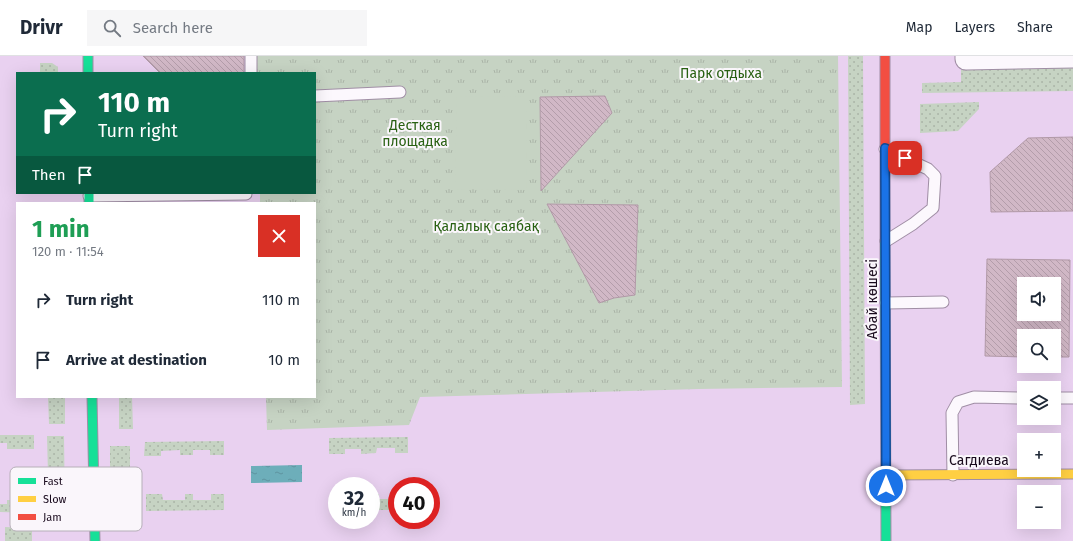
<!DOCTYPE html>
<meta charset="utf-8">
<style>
:root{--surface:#fff;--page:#f6f6f7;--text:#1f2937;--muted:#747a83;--line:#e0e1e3}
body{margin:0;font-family:"Fira Sans",sans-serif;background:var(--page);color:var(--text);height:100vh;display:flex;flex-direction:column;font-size:15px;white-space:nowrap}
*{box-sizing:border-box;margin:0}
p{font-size:13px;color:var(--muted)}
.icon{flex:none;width:22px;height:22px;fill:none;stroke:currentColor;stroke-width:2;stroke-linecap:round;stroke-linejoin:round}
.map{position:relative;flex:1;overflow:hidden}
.sheet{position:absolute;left:16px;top:146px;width:300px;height:196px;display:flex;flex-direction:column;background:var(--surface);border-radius:0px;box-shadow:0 4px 16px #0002}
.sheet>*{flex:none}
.hud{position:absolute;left:16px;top:16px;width:300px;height:122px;border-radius:0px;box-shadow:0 4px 16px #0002;background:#0b6e4f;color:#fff;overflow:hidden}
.fabs{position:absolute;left:1017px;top:221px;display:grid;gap:8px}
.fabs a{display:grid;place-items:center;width:44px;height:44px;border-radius:0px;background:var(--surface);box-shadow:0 4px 16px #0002;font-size:20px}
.speed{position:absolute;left:328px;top:421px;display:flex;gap:8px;font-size:20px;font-weight:700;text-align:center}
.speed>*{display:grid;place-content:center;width:52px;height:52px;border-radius:50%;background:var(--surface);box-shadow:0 4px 16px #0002;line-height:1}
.speed small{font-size:10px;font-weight:400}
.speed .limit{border:6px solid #d22;background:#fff;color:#111}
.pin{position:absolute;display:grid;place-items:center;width:34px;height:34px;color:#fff;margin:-17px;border-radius:8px;box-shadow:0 2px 6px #0006}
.me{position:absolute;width:44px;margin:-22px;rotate:0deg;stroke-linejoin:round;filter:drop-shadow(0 0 3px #0008)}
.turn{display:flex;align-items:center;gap:14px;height:84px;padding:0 16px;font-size:18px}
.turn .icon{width:52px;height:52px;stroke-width:2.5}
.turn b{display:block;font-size:28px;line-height:34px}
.then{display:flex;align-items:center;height:38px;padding:0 16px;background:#0003;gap:8px;font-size:15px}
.round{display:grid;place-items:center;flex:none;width:42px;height:42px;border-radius:0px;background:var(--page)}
.overview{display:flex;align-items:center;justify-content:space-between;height:68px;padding:0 16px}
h1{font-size:24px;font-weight:700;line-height:30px;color:#1e9e55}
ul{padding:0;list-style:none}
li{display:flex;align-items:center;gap:12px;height:60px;padding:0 16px}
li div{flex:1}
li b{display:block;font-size:15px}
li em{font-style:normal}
header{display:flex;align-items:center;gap:24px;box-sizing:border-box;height:56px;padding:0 20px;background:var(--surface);border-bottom:1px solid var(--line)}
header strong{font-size:19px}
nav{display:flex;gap:22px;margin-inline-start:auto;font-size:14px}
.search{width:280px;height:36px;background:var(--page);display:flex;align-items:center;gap:10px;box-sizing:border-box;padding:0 14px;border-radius:0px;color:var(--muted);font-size:15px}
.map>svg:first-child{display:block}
.grass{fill:url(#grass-dots)}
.park{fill:url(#park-tufts)}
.pitch{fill:#c6d3c3}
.water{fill:url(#water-ripples)}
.building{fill:url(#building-back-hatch);stroke:#b199a7;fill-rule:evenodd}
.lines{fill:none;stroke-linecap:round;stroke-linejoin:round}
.lane-casing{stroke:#a08ea5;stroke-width:13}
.street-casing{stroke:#a08ea5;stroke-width:23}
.fast-casing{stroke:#a08ea5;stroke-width:11}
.slow-casing{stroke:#a08ea5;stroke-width:11}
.jam-casing{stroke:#a08ea5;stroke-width:11}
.lane{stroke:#fcf8fd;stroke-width:11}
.street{stroke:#fcf8fd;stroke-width:21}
.fast{stroke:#16e098;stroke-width:9}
.slow{stroke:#ffcf43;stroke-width:9}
.jam{stroke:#f24e42;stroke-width:9}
.route-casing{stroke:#114b97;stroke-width:10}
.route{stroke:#1a73e8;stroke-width:7}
.labels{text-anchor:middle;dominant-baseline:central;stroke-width:4;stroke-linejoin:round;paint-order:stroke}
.park-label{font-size:14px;fill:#296113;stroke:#faf6fb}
.street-label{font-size:14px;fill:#190a1d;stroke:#faf6fb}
.key{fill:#faf6fb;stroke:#b6afb8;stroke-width:1}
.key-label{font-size:11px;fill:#190a1d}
</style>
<header>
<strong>Drivr</strong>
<div class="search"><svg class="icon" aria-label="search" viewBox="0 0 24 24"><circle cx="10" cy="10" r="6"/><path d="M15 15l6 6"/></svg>Search here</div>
<nav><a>Map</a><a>Layers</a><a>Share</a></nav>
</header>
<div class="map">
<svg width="1073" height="485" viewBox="0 0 1073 485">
<defs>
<pattern id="grass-dots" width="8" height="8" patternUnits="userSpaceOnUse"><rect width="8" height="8" fill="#c6d3c3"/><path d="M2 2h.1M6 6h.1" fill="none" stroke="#aab4a7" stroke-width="1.8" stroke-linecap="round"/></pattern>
<pattern id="park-tufts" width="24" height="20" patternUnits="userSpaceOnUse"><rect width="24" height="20" fill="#c6d3c3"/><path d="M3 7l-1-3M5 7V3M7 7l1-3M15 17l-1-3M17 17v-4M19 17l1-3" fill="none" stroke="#aab4a7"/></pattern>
<pattern id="water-ripples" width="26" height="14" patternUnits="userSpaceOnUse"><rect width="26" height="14" fill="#6daeba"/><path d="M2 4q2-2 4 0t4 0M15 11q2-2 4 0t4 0" fill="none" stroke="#5e949f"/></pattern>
<pattern id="building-back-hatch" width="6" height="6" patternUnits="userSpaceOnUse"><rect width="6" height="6" fill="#d1b8c6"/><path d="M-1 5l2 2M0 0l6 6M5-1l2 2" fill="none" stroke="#b39daa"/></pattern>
</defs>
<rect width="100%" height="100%" fill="#e9d1f0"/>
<g class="grass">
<polygon points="848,0 863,0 865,348 850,349"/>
<polygon points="40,7 52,7 58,11 58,17 40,17"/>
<polygon points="1073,8 1073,35 922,37 922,27 961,26 961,10"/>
<polygon points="979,46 979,53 958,75 920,77 920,48"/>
<polygon points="48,341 65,341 65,368 49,368"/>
<polygon points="119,341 132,341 133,373 119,373"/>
<polygon points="0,379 34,379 34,393 7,393 7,387 0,387"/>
<polygon points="47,380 64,380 65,457 49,457"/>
<polygon points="408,381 408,397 395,397 395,392 377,392 376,397 361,398 361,393 345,393 345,398 329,398 329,382"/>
<polygon points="224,385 224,399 210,399 210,394 193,394 193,399 180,399 180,394 161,395 161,400 144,400 145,386"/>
<rect x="110" y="390" width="20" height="69"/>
<polygon points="146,438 162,438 163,444 185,444 185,438 193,438 193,444 211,444 211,438 224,438 224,454 146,455"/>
<polygon points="371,438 379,438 379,443 394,443 395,438 397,438 397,454 371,454"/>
<polygon points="7,444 34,444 33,457 0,456 0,448 7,448"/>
<polygon points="5,471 32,472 32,485 5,485"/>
</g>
<polygon class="park" points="256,0 838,0 842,331 699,333 420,341 409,369 267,374 266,341 315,341 315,147 260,147 260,137 315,137 315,17 256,17"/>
<polygon class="pitch" points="457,40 527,41 526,134 455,133"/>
<polygon class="water" points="302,409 302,426 251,427 251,410"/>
<g class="building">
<polygon points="143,0 244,0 244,17 160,17"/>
<polygon points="605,40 612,57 541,135 540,41"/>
<polygon points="1073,81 1073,155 991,156 990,116 1028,82"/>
<polygon points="547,148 638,149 635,239 614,242 599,247"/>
<path d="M987,203L1070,204L1069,301H1054V280H1024V301L985,300ZM1024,228H1054V258H1024Z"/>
</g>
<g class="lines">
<defs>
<g id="lane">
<polyline points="251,0 251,17"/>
<polyline points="315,40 400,36"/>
<polyline points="885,93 928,113 935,120 933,152 913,168 886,185"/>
<polyline points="89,140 246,138"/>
<polyline points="886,247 943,246"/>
<polyline points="1054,342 1073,342"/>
<polyline points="953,419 952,357 958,346 974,341 1024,342"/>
</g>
<polyline id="street" points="966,0 966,3 1073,1"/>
<g id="fast">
<polyline points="88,0 88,17"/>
<polyline points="89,137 89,147"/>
<polyline points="885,185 886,485"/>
<polyline points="92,341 95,485"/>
</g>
<polyline id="slow" points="886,419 1073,418"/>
<polyline id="jam" points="885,0 885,185"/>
</defs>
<use href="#lane" class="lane-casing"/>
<use href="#street" class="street-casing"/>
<use href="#fast" class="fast-casing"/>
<use href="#slow" class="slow-casing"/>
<use href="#jam" class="jam-casing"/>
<use href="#lane" class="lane"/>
<use href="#street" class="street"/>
<use href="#fast" class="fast"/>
<use href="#slow" class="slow"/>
<use href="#jam" class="jam"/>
</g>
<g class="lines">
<defs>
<polyline id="route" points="886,430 885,92 905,102"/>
</defs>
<use href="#route" class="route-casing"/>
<use href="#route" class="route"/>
</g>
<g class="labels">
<g class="park-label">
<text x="721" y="17">Парк отдыха</text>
<text x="415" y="69">Десткая<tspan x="415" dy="16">площадка</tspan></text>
<text x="486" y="170">Қалалық саябақ</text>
</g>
<g class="street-label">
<text transform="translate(872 243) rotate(-90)">Абай көшесі</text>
<text x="979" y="404">Сагдиева</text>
</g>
</g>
<rect x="10" y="411" width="132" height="64" rx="6" class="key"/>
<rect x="18" y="422" width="18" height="6" fill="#16e098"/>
<rect x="18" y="440" width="18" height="6" fill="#ffcf43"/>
<rect x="18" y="458" width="18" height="6" fill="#f24e42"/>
<g class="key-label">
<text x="43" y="429">Fast</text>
<text x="43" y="447">Slow</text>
<text x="43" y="465">Jam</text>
</g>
</svg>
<div class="fabs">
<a><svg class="icon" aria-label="sound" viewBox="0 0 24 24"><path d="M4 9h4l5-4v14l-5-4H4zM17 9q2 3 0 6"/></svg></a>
<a><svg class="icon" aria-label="search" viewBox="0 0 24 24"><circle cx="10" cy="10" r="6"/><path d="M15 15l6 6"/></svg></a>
<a><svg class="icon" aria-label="layers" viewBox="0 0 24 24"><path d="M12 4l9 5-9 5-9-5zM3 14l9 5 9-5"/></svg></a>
<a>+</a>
<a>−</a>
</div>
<div class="speed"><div>32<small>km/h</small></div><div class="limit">40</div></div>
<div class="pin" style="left:905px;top:102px;background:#d93025"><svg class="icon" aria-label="arrive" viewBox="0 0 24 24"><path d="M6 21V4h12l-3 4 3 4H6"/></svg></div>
<svg class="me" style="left:886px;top:430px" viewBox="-20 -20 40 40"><circle r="17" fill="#1a73e8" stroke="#fff" stroke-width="3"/><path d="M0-11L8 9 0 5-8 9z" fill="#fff"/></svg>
<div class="hud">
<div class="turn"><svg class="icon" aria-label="right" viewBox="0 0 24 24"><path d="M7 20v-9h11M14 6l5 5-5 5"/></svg><div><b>110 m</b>Turn right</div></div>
<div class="then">Then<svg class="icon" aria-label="arrive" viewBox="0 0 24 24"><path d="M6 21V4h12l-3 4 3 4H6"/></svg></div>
</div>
<section class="sheet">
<div class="overview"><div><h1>1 min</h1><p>120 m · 11:54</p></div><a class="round" style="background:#d93025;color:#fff"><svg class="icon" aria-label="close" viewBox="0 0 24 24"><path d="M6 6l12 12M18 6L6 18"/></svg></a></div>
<ul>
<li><svg class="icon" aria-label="right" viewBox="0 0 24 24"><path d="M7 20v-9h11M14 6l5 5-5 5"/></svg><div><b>Turn right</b></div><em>110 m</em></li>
<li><svg class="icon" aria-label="arrive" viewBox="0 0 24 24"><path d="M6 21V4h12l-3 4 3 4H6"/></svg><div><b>Arrive at destination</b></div><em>10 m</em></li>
</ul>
</section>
</div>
